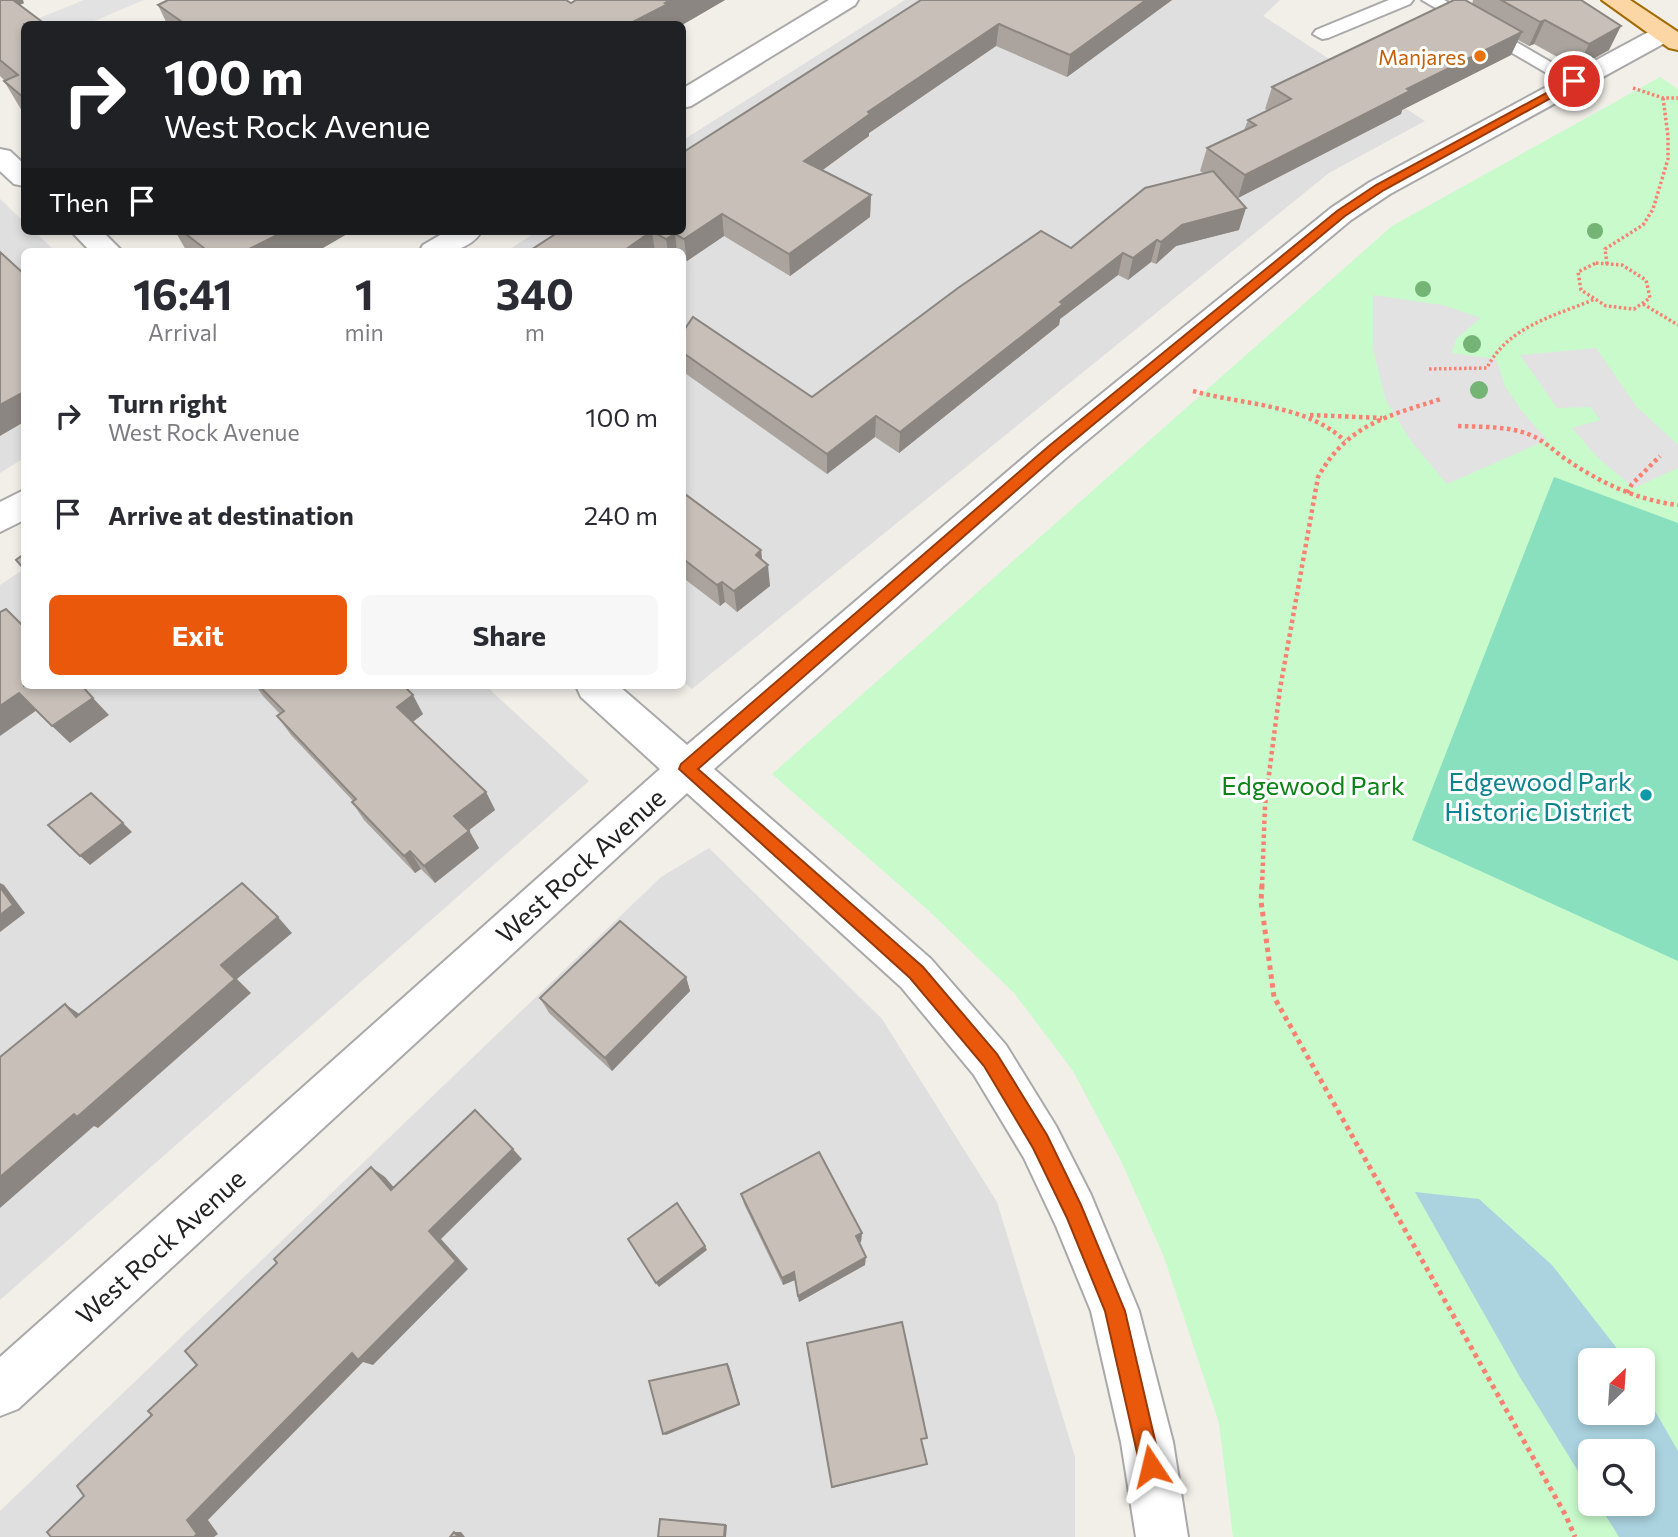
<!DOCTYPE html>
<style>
:root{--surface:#fff;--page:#f7f7f7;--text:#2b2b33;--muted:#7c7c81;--accent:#ea580c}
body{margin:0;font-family:Commissioner,sans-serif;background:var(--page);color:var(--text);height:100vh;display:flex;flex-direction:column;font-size:26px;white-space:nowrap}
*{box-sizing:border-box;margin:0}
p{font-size:23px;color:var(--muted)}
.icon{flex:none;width:38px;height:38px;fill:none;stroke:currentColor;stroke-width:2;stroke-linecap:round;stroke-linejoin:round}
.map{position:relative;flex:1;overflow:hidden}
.sheet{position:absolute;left:21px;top:248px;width:665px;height:441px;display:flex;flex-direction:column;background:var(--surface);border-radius:10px;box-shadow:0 4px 10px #0003}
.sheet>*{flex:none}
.hud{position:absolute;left:21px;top:21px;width:665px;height:214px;border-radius:10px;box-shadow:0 4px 10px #0003;background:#202124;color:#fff;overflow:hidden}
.needle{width:46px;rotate:25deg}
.fabs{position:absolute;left:1578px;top:1348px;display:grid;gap:14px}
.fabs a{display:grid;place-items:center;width:77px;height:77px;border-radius:10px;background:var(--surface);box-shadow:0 4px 10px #0003;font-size:35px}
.pin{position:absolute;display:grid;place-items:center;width:60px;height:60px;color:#fff;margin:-30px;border:4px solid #fff;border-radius:50%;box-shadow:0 2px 7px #0007}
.me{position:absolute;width:77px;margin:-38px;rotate:350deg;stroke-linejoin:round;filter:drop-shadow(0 0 5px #0008)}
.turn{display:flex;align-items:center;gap:24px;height:147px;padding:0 28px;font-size:32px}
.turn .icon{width:91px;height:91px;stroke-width:2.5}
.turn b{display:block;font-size:49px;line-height:60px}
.then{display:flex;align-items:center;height:66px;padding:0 28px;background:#0003;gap:14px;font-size:26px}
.eta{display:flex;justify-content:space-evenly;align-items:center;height:119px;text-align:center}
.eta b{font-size:42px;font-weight:700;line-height:49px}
.primary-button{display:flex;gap:14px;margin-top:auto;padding:14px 28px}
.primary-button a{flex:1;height:80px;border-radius:10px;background:var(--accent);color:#fff;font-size:28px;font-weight:700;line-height:80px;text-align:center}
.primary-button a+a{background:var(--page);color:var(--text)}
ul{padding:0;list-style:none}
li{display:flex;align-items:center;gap:21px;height:98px;padding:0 28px}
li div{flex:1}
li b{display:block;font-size:26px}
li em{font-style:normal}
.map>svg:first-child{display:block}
.residential{fill:#e0dfdf}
.park{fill:#c8facc;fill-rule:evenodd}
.pitch{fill:#88e0be}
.parking{fill:#e2e2e2}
.water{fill:#aad3df}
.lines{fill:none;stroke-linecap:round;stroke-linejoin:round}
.service-casing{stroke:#a9a9a9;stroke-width:4}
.minor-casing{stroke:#a9a9a9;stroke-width:4}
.tertiary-casing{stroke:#a9a9a9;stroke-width:4}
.primary-casing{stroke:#a06b00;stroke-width:4}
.path-far2{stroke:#fa8072;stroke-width:3.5;stroke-dasharray:2.5 2.5;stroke-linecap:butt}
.path-far1{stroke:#fa8072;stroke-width:4.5;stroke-dasharray:3.5 3.5;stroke-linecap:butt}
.path{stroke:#fa8072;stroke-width:5;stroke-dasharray:4.5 4.5;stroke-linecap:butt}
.service{fill:#fff;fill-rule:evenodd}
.minor{fill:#fff;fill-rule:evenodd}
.tertiary{fill:#fff;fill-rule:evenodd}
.primary{fill:#fcd6a4;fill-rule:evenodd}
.tree{fill:#74b475}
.wall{fill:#aba49e}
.shaded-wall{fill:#8b8681}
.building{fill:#c7bfb8;stroke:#8b8681;stroke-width:2}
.route{fill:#ea580c;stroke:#983908;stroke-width:2}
.food-dot{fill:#e8710a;stroke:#fff;stroke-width:2.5}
.culture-dot{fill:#0f9aa8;stroke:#fff;stroke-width:2.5}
.labels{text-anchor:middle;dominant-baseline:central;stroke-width:6;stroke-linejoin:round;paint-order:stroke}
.far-food-label{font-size:21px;fill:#c56008;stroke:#fff;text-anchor:end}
.culture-label{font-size:26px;fill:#0d838f;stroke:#fff;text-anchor:end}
.park-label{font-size:26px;fill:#0c8416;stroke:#fff}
.street-label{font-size:26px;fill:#222;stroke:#fff}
</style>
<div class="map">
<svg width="1678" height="1537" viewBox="0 0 1678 1537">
<rect width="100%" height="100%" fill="#f2efe9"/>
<g class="residential">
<polygon points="905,0 1280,0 1263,16 1425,121 1329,173 692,689 682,681 682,252 505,252 538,231 682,231 683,140"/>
<polygon points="0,199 24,222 24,231 34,231 56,252 24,252 24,458 0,473"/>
<polygon points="24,569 24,686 486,686 589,781 0,1300 0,585"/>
<polygon points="709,848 882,1019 997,1202 1075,1457 1075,1537 0,1537 0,1511 661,877"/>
</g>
<path class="park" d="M1660,77L1678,89V1537H1233L1219,1423L1164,1257L1121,1161L1073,1071L1014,993L928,910L772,774L1392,226ZM1591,1360H1643V1412H1591ZM1591,1451H1643V1503H1591Z"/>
<polygon class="pitch" points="1554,477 1678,523 1678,961 1412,840"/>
<g class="parking">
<polygon points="84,0 144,0 87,24 24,24 0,34"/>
<polygon points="1373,295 1442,305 1481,318 1456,339 1452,353 1496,359 1505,386 1521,410 1547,440 1447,484 1411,441 1386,401 1373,349"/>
<polygon points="1596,348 1637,407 1678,445 1678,468 1634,488 1598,458 1572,428 1600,420 1591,407 1557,408 1520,355"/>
</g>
<polygon class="water" points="1415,1192 1479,1199 1552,1265 1626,1360 1591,1360 1591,1412 1643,1412 1643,1390 1678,1451 1678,1537 1619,1537 1598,1503 1643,1503 1643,1451 1591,1451 1591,1492 1521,1379"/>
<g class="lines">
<defs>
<g id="service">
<polygon points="1389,0 1413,0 1410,4 1328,38 1322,39 1313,34 1316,30"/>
<polygon points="1422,0 1444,0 1583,81 1574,87 1567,85"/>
</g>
<g id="minor">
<polygon points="1663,27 1672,29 1675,34 1672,39 1390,194 1351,220 1066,458 714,769 931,959 1006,1045 1056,1126 1091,1195 1139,1311 1173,1442 1188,1537 1136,1537 1121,1442 1091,1311 1056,1226 1024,1158 974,1075 901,987 687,793 18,1409 0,1416 0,1357 660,769 581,697 576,686 619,686 687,745 1042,442 1331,208 1370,182 1654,29"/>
<polygon points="0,149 10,151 24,164 24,186 14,184 0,171"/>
<polygon points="71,231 102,231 123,252 91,252"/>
</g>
<g id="tertiary">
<polygon points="829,0 858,0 855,5 691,106 682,108 682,89"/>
<path d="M447,231H482C467,254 442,252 419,252L423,245Z"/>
<polygon points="24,490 24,520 0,532 0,502"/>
</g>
<polygon id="primary" points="1602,0 1630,0 1678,32 1678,50 1669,48"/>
</defs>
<use href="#service" class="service-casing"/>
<use href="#minor" class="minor-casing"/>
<use href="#tertiary" class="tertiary-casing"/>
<use href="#primary" class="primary-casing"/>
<g class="path-far2">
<polyline points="1633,88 1663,98 1678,98"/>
<polygon points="1596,263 1622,265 1646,280 1650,298 1634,309 1606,306 1581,290 1578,272"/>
<polyline points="1607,264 1605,249 1643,225 1653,209 1668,159 1668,136 1663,98"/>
<polyline points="1643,304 1678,325"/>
<path d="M1429,369L1487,368C1508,326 1555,316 1595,299"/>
</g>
<g class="path-far1">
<path d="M1193,391C1243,405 1306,404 1345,441"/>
<polyline points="1310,415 1382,418"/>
<path d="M1458,426C1481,427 1506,426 1528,434C1542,439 1552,449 1564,458C1599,482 1636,500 1678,505"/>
<polyline points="1627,493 1632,484 1660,456"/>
<path d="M1262,887L1265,805L1280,689L1318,477C1347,425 1387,416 1441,399"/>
</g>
<polyline class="path" points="1262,885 1261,901 1274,997 1566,1516 1575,1537"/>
<use href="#service" class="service"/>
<use href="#minor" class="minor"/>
<use href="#tertiary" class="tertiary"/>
<use href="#primary" class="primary"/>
</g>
<g class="tree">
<circle cx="1595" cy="231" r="8"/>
<circle cx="1423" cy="289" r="8"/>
<circle cx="1472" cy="344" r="9"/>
<circle cx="1479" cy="390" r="9"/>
</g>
<g class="wall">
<polygon points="0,0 24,3 20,5 24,24 24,113 22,111 4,81 5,81 0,76"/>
<polygon points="725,0 682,25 167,24 158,5 571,3"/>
<polygon points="921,0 1172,0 1067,77 996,46 869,133 869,136 822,170 871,195 870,217 790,276 724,236 687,261 682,258 682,252 532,252 531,250"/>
<polygon points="1473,0 1581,0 1609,50 1577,68 1534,44 1529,46 1518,40 1511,55 1402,110 1401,114 1238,198 1235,195 1239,230 1176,246 1156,264 1151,262 1128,280 1118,275 1060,319 1059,325 899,453 875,437 827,474 682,371 682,333 812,397 1203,173 1200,171 1207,148 1244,130 1248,120 1267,110 1265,109 1272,87 1472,4"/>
<polygon points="175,231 352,231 316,252 187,252"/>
<polygon points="682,486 684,492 761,550 762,560 770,586 737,612 725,602 720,606 682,577"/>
<polygon points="256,686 404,686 423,714 413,722 486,792 495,810 469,830 479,848 435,883 421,869 415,873 364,820 352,802 353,801 291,735 277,716 280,714 263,696"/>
<polygon points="686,977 690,991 612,1071 549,1013 540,998"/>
<polygon points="741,1194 862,1233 861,1242 859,1243 865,1265 799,1302 795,1280 783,1285 744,1204"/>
</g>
<g class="shaded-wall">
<polygon points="0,0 23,0 24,3 4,11"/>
<polygon points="670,0 725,0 682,25 629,24"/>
<polygon points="1146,0 1172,0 1067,77 1070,55"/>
<polygon points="1545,20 1534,44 1529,46 1540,22"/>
<polygon points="999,24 996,46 869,133 869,136 805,183 804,161 868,112"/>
<polygon points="1621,26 1609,50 1577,68 1589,44"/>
<polygon points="1522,32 1511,55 1402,110 1401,114 1238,198 1245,175 1407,89"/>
<polygon points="871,195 870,217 790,276 789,254"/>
<polygon points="1246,208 1239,230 1176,246 1156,264 1161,242 1182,225"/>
<polygon points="722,214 724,236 687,261 684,239"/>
<polygon points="285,231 352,231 316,252 243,252"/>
<polygon points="652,231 655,252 622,252"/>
<polygon points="675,234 677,252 668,252 666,239"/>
<polygon points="1157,240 1151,262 1128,280 1133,258"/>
<polygon points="1123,253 1118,275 1060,319 1059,325 899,453 900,432 1060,302"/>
<polygon points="24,392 24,422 0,436 0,405"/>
<polygon points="876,416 875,437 827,474 827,454"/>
<polygon points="761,550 763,569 768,565 770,586 737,612 734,591 756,555"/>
<polygon points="722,582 725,602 720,606 717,585"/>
<polygon points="19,693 37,710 0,736 0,706"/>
<polygon points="413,695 423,714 407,726 397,707"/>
<polygon points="93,698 109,715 70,743 52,726"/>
<polygon points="486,792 495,810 464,834 454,816"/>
<polygon points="123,823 132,832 90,865 80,856"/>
<polygon points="469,831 479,848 435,883 424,866"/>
<polygon points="410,851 421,869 415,873 404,856"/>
<polygon points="0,883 4,885 25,913 0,932"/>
<polygon points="278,917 292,933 237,979 251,993 98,1128 94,1126 0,1208 0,1177 221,965"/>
<polygon points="686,977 690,991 612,1071 605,1058"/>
<polygon points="65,1004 85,1018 76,1017"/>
<polygon points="513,1149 522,1159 441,1239 468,1269 373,1365 363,1362 208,1520 218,1534 214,1537 194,1537 187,1520 429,1231"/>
<polygon points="371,1167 385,1177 404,1199 391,1190"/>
<polygon points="862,1233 861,1242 855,1245 856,1236"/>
<polygon points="705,1246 707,1250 659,1287 656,1283"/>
<polygon points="866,1257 865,1265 799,1302 798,1296"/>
<polygon points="794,1272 795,1280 783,1285 782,1278"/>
<polygon points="727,1364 729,1366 740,1405 666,1435 663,1434"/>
<polygon points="927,1464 832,1488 832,1487"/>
<polygon points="725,1525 727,1525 726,1537 724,1537"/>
<polygon points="454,1532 461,1532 465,1537 458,1537"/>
</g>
<g class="building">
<polygon points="0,0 13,0 45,24 24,24 24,98 4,81 18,75 0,60"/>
<polygon points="168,0 566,0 571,3 576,0 670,0 665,3 668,4 629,24 185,24 158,5"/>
<polygon points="921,0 1146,0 1070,55 999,24 868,112 870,114 804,161 871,195 789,254 722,214 684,239 675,234 666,239 652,231 622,252 535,252 531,250 560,231 682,231 682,153"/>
<polygon points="1454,0 1465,0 1522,32 1407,89 1410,91 1245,175 1207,148 1256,125 1248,120 1291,99 1272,87"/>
<polygon points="1501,0 1581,0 1621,26 1589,44 1545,20 1540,22"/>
<polygon points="1213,171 1246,208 1182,225 1161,242 1157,240 1133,258 1123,253 1060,302 1063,304 900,432 876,416 827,454 682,352 682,333 693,317 812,397 958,288 1041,231 1071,248 1145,188"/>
<polygon points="182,231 285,231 243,252 209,252"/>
<polygon points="0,252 24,274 24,392 0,405"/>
<polygon points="682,492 761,550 756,555 768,565 734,591 722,582 717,585 682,558"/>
<polygon points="24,554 24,569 16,560"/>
<polygon points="6,609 24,627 24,686 82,686 93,698 52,726 19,693 0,706 0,612"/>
<polygon points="259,686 404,686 413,695 397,707 486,792 454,816 469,831 424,866 410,851 404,856 352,802 356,799 277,716 284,711"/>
<polygon points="91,793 123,823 80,856 48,825"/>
<polygon points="242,883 278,917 221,965 235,979 77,1117 74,1114 0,1177 0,1057 65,1004 76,1017"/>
<polygon points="0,887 13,905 0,915"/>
<polygon points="620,921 686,977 605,1058 540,998"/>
<polygon points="475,1110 513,1149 429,1231 456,1261 358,1360 352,1353 187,1520 197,1534 194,1537 51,1537 47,1532 84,1496 77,1486 152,1415 148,1411 197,1365 185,1351 277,1263 274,1259 371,1167 391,1190"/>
<polygon points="819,1152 862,1233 856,1236 866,1257 798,1296 794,1272 782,1278 741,1194"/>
<polygon points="677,1203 705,1246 656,1283 628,1239"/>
<polygon points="902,1322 927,1438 921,1439 927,1464 832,1487 807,1343"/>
<polygon points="727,1364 739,1404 663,1434 649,1381"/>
<polygon points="660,1519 725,1525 724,1537 658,1537"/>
<polygon points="454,1532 458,1537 450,1537"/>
</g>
<polygon class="route" points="1574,78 1579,81 1578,83 1384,190 1345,216 1059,453 698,769 923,967 997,1054 1047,1135 1081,1205 1125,1311 1161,1466 1158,1473 1151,1476 1143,1473 1140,1466 1105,1311 1067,1218 1033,1148 984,1066 910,978 679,769 681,764 1049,446 1337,211 1376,185"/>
<circle class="food-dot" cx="1480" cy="56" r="7"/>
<circle class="culture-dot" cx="1646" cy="795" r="7"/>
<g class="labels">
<g class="far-food-label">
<text x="1466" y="56">Manjares</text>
</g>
<g class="culture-label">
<text x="1632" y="780">Edgewood Park<tspan x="1632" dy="30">Historic District</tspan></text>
</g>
<g class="park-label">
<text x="1313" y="784">Edgewood Park</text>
</g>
<g class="street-label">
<text transform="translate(580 865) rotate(-42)">West Rock Avenue</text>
<text transform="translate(160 1246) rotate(-42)">West Rock Avenue</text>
</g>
</g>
</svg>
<div class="fabs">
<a><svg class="needle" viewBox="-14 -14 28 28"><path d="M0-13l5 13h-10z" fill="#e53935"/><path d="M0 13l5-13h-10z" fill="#7c7c81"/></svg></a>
<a><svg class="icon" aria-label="search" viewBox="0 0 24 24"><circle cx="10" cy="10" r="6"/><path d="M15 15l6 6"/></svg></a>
</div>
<div class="pin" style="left:1574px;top:81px;background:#d93025"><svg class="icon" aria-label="arrive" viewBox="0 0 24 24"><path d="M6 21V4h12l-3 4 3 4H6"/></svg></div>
<svg class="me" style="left:1151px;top:1466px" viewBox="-20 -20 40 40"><path d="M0-17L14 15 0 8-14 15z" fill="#ea580c" stroke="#fff" stroke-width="4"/></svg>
<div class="hud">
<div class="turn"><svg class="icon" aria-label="right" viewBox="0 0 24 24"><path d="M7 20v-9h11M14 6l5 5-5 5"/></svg><div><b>100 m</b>West Rock Avenue</div></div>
<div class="then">Then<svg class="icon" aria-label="arrive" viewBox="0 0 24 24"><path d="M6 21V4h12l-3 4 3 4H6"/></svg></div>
</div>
<section class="sheet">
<div class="eta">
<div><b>16:41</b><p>Arrival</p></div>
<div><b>1</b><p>min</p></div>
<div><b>340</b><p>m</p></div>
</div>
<ul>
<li><svg class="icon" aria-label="right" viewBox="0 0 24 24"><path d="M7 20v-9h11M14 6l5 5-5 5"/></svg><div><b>Turn right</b><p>West Rock Avenue</p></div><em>100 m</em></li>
<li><svg class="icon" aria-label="arrive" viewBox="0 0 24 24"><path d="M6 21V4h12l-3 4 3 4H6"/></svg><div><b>Arrive at destination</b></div><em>240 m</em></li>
</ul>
<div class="primary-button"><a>Exit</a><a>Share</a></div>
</section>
</div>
